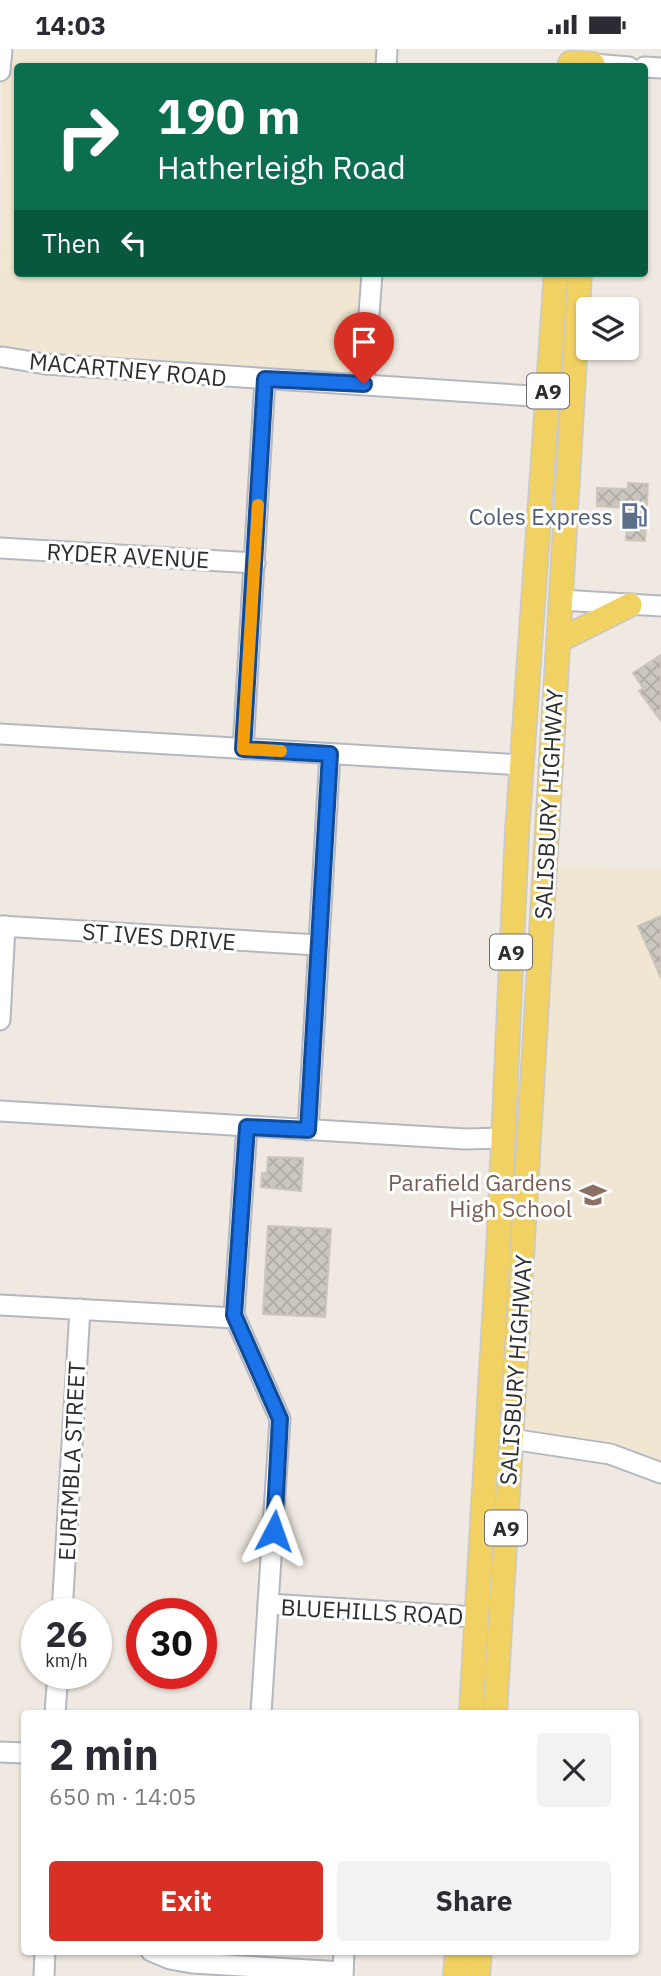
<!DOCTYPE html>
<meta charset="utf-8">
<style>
:root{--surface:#fff;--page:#f2f2f3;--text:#2b2b33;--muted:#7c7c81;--accent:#d93025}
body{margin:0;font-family:"IBM Plex Sans",sans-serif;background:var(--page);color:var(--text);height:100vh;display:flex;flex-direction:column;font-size:26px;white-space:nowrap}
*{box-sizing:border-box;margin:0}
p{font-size:23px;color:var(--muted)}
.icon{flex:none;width:38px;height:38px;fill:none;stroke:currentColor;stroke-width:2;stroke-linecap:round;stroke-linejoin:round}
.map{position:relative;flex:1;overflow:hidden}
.details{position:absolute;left:21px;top:1661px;width:618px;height:245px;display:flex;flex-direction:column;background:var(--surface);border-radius:7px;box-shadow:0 2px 5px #0004}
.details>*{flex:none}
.hud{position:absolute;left:14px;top:14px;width:634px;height:214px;border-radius:7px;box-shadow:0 2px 5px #0004;background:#0b6e4f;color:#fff;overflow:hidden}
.tools{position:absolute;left:576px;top:248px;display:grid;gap:14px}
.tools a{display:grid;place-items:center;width:63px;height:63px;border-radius:7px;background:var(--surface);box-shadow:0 2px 5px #0004;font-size:35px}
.speed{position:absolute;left:21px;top:1549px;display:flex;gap:14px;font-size:35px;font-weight:700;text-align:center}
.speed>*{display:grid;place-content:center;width:91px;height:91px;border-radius:50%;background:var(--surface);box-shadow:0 2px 5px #0004;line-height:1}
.speed small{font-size:18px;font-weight:400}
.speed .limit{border:10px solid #d22;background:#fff;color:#111}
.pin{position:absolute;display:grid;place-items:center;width:60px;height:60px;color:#fff;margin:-72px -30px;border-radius:50% 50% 50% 0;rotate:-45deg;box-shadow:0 0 7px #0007}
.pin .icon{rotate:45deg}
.me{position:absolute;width:77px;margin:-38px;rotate:4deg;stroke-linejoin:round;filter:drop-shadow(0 0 5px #0008)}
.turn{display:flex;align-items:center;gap:24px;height:147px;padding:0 28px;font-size:32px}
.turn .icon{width:91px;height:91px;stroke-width:2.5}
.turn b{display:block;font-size:49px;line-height:60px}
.then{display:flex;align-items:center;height:66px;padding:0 28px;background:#0003;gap:14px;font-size:26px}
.round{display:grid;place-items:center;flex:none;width:74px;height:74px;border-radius:7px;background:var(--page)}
.headline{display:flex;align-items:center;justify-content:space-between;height:119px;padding:0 28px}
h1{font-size:42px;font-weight:700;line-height:52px}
.primary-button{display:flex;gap:14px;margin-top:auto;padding:14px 28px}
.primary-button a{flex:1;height:80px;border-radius:7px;background:var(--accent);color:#fff;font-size:28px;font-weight:700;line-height:80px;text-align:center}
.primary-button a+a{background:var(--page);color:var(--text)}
.status{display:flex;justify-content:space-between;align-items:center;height:49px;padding:0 35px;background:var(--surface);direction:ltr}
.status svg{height:19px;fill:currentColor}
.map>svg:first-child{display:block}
.education{fill:#f0e6d1}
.building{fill:url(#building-cross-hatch);stroke:#cbc5ba;stroke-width:2}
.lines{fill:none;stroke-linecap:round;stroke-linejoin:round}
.minor-casing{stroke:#b4b7c1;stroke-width:23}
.major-casing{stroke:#c9c9c9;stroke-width:26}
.minor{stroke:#fff;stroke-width:19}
.major{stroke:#f2d163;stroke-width:23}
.route-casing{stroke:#114b97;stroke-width:18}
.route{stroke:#1a73e8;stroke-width:12}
.slow{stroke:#f59e0b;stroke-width:12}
.labels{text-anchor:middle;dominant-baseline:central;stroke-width:6;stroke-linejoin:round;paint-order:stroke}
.shield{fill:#fff;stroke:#6d6d6d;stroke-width:2}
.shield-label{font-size:21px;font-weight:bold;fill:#2e2e2e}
.street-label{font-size:23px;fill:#2e2e2e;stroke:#fff}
.service-label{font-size:23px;fill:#4e5e75;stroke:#fff;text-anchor:end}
.education-label{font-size:23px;fill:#785e54;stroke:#fff;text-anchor:end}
</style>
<div class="status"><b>14:03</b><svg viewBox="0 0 49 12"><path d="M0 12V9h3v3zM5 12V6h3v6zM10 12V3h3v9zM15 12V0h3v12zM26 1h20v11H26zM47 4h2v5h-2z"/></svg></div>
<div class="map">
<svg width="661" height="1927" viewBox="0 0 661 1927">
<defs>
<pattern id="building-cross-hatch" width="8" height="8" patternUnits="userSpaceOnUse" patternTransform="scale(1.75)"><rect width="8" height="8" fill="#cbc7bf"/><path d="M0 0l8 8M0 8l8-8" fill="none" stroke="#afaba4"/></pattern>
</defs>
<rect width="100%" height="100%" fill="#efe9e1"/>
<g class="education">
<polygon points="2,0 387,0 386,18 18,18 18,224 372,224 364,335 2,302 0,298"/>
<polygon points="545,818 661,820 661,1424 511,1390"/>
</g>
<g class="building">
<polygon points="628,434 648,435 645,492 626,491 627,459 597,457 597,439 628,440"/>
<polygon points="661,606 661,672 639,642 643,639 633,624"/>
<polygon points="661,867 661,929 638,877"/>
<polygon points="268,1108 303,1109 301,1142 261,1138 262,1124 267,1124"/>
<polygon points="268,1177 331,1180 325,1268 263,1265"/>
</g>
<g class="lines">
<defs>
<g id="minor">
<polyline points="593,15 629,18"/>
<polyline points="386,18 387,0"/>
<polyline points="644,18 661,19"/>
<polyline points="0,22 2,0"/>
<polyline points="3,308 45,315 547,348"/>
<polyline points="364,335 372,224"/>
<polyline points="0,499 255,514"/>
<polyline points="561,551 661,557"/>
<polyline points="0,685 522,716"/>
<polyline points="243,700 265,330"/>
<polyline points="0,877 318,896"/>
<polyline points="0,971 5,877"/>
<polyline points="0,1062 465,1090 502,1089"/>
<polyline points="247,1078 234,1266 280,1370 261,1664"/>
<polyline points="308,1081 330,705"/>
<polyline points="0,1256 235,1269"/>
<polyline points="511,1390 610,1405 661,1424"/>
<polyline points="268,1555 476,1568"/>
<polyline points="62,1564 80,1260"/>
<polyline points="55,1664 58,1624"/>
<polyline points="0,1703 24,1704"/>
<polyline points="151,1902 170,1910 192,1914 343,1923"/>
<polyline points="44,1927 45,1902"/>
<polyline points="343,1927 344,1902"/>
</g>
<g id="major">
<polyline points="570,14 593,15"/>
<polyline points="558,592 630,556"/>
<polyline points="471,1664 498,1204 517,784 556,224"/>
<polyline points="495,1664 580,224"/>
<polyline points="455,1927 457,1902"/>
<polyline points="478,1927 480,1902"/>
</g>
</defs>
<use href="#minor" class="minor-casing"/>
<use href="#major" class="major-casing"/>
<use href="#minor" class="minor"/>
<use href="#major" class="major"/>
</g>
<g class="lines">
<defs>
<polyline id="route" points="274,1482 280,1370 234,1266 247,1078 308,1081 330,705 243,700 265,330 364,335"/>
</defs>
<use href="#route" class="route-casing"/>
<use href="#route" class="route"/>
<polyline class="slow" points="258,456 243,700 281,702"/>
</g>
<defs>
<symbol id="fuel-bare" viewBox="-9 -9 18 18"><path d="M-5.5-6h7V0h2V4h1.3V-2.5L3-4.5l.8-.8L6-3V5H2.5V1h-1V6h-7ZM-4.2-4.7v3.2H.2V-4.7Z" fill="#5c6f8a" stroke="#fff" stroke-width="2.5" paint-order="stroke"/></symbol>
<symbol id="school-bare" viewBox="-9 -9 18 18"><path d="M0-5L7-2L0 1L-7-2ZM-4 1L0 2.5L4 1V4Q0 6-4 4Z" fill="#8d6e63" stroke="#fff" stroke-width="2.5" paint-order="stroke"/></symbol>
</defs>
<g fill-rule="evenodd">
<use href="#fuel-bare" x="615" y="448" width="38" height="38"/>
<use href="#school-bare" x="574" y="1127" width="38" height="38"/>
</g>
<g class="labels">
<g class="shield">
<rect x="527" y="324.5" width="42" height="35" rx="5"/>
<rect x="490" y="885.5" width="42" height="35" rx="5"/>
<rect x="485" y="1461.5" width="42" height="35" rx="5"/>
</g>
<g class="shield-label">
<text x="548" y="342">A9</text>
<text x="511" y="903">A9</text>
<text x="506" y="1479">A9</text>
</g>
<g class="street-label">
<text transform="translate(128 320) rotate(5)">MACARTNEY ROAD</text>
<text transform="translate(128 506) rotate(3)">RYDER AVENUE</text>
<text transform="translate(548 755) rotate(-87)">SALISBURY HIGHWAY</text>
<text transform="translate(159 887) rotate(4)">ST IVES DRIVE</text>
<text transform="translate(515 1321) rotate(-86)">SALISBURY HIGHWAY</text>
<text transform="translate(71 1412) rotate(-87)">EURIMBLA STREET</text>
<text transform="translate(372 1562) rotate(3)">BLUEHILLS ROAD</text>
</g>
<g class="service-label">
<text x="613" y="467">Coles Express</text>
</g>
<g class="education-label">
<text x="572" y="1133">Parafield Gardens<tspan x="572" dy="26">High School</tspan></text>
</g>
</g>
</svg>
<div class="tools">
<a><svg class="icon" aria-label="layers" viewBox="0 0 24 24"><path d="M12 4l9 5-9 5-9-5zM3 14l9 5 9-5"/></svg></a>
</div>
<div class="speed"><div>26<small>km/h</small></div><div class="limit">30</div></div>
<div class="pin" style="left:364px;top:335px;background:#d93025"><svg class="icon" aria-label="arrive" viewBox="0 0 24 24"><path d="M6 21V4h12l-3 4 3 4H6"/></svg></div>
<svg class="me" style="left:274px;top:1482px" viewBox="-20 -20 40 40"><path d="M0-17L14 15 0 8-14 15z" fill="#1a73e8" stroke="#fff" stroke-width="4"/></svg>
<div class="hud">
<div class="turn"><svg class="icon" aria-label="right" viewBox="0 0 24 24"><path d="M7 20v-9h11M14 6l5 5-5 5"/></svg><div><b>190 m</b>Hatherleigh Road</div></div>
<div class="then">Then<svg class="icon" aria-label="left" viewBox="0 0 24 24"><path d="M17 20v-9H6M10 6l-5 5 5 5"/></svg></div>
</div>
<section class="details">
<div class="headline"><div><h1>2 min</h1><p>650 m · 14:05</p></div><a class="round"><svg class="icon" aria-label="close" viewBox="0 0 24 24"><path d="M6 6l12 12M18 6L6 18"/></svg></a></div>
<div class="primary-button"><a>Exit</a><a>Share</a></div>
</section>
</div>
